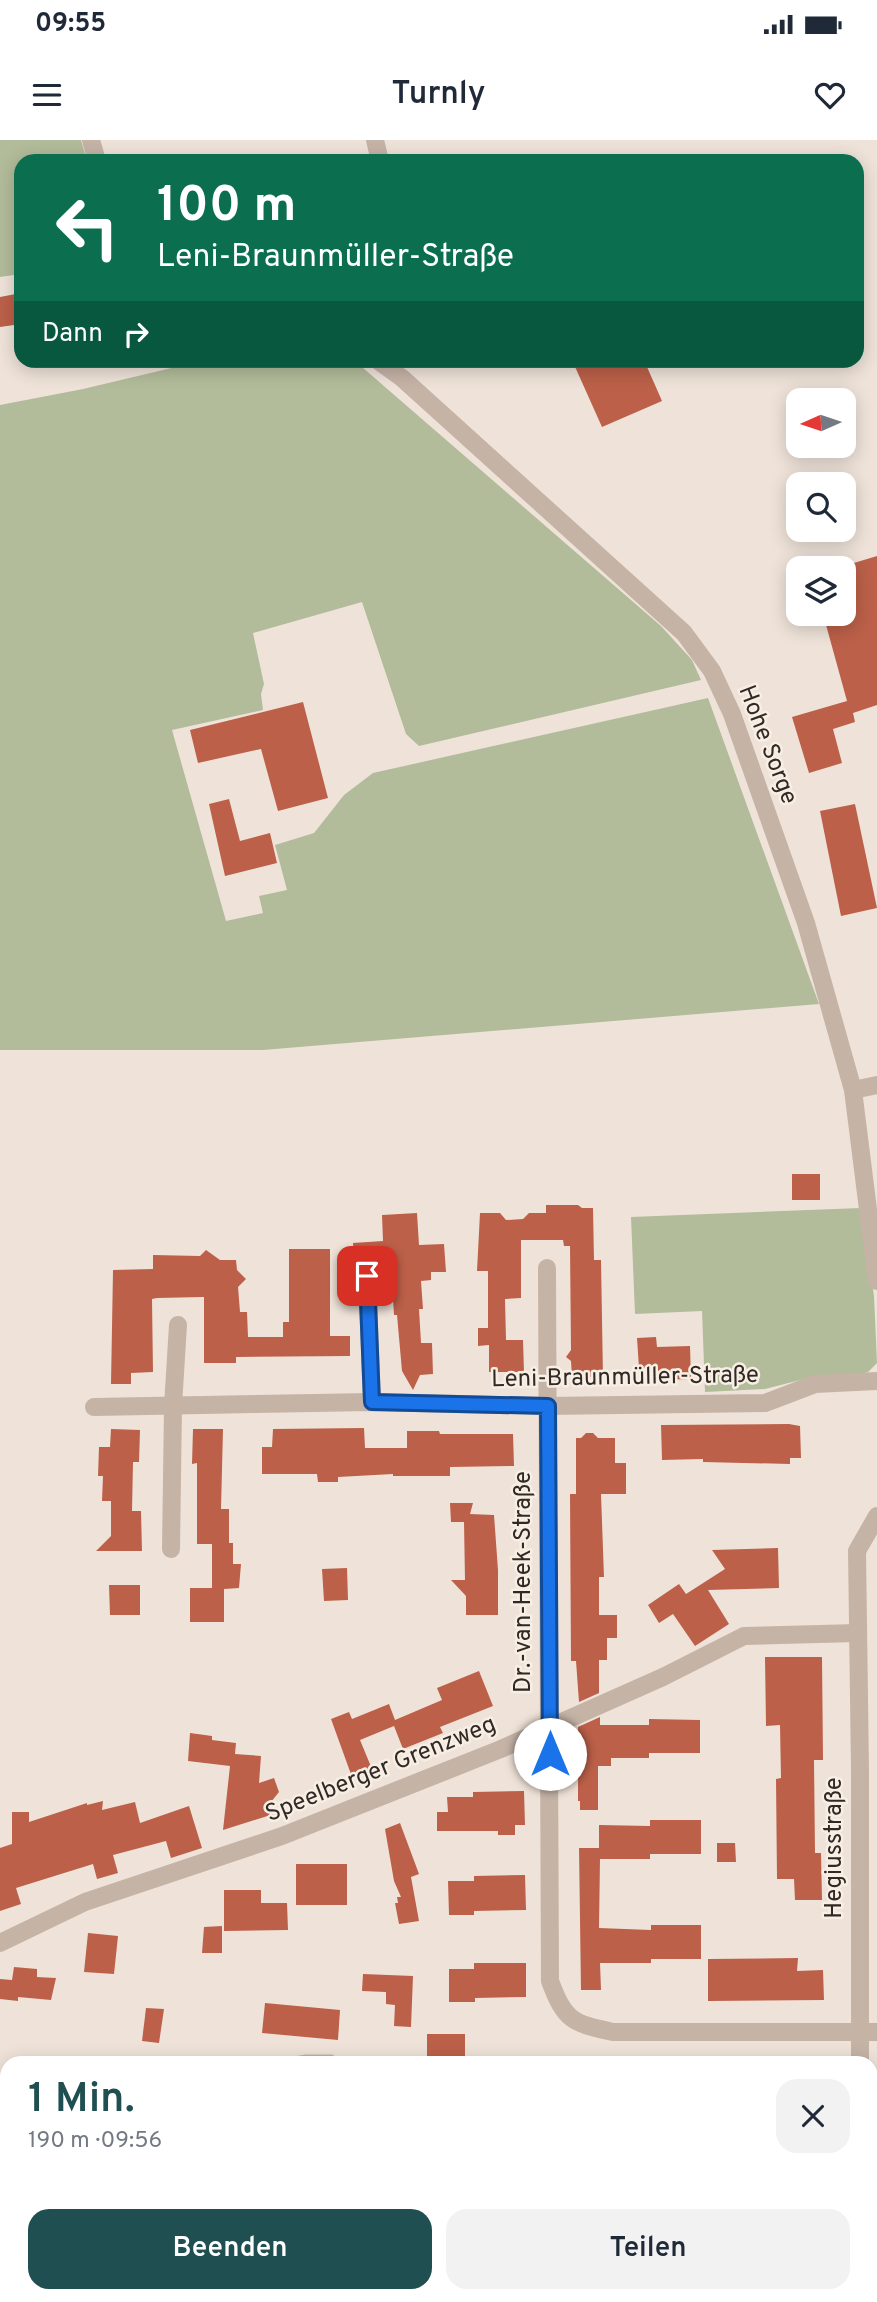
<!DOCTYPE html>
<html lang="de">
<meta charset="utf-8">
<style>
:root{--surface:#fff;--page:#f2f2f3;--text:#1f2937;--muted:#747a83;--accent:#1f4f50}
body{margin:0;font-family:Overpass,sans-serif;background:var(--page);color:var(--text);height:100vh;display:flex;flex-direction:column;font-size:26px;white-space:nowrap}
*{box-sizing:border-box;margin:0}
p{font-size:23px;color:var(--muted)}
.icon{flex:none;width:38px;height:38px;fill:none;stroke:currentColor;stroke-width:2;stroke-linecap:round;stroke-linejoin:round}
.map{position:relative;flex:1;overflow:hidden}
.side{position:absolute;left:0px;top:1916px;width:878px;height:247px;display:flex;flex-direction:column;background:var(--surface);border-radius:21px 21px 0 0;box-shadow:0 4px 18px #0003}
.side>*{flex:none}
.top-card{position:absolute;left:14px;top:14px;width:850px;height:214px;border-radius:21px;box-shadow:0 4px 18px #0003;background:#0b6e4f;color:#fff;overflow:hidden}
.needle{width:46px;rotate:267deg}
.fabs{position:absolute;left:786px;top:248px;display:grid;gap:14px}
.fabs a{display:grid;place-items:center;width:70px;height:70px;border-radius:14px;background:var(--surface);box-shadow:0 4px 18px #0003;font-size:35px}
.pin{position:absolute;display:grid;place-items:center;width:60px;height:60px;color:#fff;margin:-30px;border-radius:14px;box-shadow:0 4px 10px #0006}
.me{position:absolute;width:77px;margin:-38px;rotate:0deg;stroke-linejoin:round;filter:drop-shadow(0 0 5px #0008)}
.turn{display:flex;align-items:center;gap:24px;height:147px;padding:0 28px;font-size:32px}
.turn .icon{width:91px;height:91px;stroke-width:2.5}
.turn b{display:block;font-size:49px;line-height:60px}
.then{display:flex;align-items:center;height:66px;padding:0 28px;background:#0003;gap:14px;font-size:26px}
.round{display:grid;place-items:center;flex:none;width:74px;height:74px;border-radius:21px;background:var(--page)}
.summary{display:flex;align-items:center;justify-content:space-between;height:119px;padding:0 28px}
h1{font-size:42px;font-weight:600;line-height:52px;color:var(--accent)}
.action{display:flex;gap:14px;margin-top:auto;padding:14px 28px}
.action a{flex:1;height:80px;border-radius:21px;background:var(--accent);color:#fff;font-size:28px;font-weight:600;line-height:80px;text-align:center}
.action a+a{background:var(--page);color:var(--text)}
.status{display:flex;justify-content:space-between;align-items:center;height:49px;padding:0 35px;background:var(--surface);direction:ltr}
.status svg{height:19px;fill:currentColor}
header{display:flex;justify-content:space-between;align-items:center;height:91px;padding:0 28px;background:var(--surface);font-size:32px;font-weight:600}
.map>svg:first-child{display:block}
.green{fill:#b2bc9a}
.building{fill:#bc6049}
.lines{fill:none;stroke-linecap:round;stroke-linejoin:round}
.service{stroke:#c5b3a6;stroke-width:9}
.minor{stroke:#c5b3a6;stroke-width:18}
.route-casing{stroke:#114b97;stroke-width:18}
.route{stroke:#1a73e8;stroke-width:12}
.labels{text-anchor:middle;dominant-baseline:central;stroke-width:5;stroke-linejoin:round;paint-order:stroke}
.street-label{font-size:24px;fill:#322926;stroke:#f7eee4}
</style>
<div class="status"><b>09:55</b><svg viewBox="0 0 49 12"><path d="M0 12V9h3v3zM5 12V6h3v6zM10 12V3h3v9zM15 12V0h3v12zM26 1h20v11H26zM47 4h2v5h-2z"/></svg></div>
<header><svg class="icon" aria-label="menu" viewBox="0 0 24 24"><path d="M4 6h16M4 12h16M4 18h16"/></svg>Turnly<svg class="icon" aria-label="heart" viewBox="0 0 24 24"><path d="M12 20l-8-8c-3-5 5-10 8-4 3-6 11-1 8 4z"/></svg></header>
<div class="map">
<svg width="877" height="2162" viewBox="0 0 877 2162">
<rect width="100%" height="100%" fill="#efe3d9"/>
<g class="green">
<polygon points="0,0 81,0 87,21 21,21 21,134 0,137"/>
<polygon points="201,221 355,221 661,486 692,520 701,540 419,606 406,594 362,462 253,493 264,544 261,554 263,570 172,590 226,781 263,773 259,756 287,750 275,705 314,693 344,655 373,633 708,558 819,864 263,910 0,910 0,265 83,249"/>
<polygon points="861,1068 874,1156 877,1223 868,1232 861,1234 816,1236 765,1249 705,1252 702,1171 635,1174 631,1077"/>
</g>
<g class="building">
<polygon points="21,153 21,184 0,187 0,157"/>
<polygon points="572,220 644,220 662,261 602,287"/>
<polygon points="877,416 877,565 853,573 855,582 833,589 842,623 809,633 792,577 847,561 823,474 844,474 844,426"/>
<polygon points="303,562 328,658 278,671 261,609 198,623 190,590"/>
<polygon points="229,659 240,701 270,693 277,723 225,736 209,664"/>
<polygon points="855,664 877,768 841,776 820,671"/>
<polygon points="820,1034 820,1060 792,1060 792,1034"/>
<polygon points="546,1065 578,1065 582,1068 593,1068 594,1120 601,1120 603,1237 572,1237 571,1221 566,1217 571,1210 570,1106 564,1106 563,1100 521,1100 521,1158 505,1159 506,1200 523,1200 524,1232 489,1232 489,1205 478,1206 478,1188 488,1188 488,1131 477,1131 480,1073 500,1073 506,1080 523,1079 529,1073 546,1073"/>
<polygon points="417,1073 419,1105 444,1104 446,1132 431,1132 431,1140 421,1141 423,1169 419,1169 421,1203 432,1203 433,1234 420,1235 413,1250 402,1231 397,1175 394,1175 393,1159 389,1160 387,1121 354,1122 353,1103 383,1101 382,1075"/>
<polygon points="289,1109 330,1109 330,1196 350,1196 350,1216 236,1217 236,1223 204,1223 204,1157 157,1158 152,1159 153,1232 131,1233 131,1244 111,1244 113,1130 153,1129 153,1115 200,1116 206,1110 220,1120 236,1120 237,1130 246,1139 238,1147 240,1172 247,1172 248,1197 283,1197 283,1182 289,1182"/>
<polygon points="656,1197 657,1207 690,1206 691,1239 658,1240 658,1227 639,1228 637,1198"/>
<polygon points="789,1284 800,1286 801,1318 790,1318 790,1324 703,1322 703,1319 662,1320 661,1285"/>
<polygon points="364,1288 365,1308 407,1308 407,1291 439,1291 440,1294 513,1294 514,1326 450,1327 450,1336 393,1336 393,1334 338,1337 338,1342 318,1342 317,1334 262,1334 262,1307 272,1307 273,1289"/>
<polygon points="111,1289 140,1290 139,1322 133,1322 132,1371 141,1371 142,1411 96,1411 111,1396 111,1361 102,1361 103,1336 98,1336 99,1307 110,1307"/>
<polygon points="193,1289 223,1289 221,1369 229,1369 229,1403 233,1403 233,1424 241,1424 239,1448 224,1449 224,1482 190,1482 190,1448 212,1448 212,1404 197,1404 197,1323 192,1324"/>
<polygon points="586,1293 593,1293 598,1298 615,1298 615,1323 626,1323 626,1354 601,1354 604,1437 599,1437 599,1475 617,1475 617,1498 607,1498 607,1520 599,1520 599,1553 579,1562 576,1521 571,1521 570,1354 576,1354 576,1298 581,1298"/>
<polygon points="450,1363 473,1363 470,1374 494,1375 498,1430 498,1475 466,1475 466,1456 451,1440 465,1440 464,1382 451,1382"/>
<polygon points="778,1408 779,1448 708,1450 729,1484 695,1506 673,1474 659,1483 648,1465 679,1444 686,1454 725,1429 712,1410"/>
<polygon points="347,1428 348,1460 324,1461 322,1429"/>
<polygon points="109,1445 140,1445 140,1475 110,1475"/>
<polygon points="765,1517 822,1517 823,1620 814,1620 815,1713 821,1713 822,1760 795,1760 794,1739 777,1739 776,1639 781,1638 780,1585 766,1586"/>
<polygon points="479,1531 493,1566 440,1587 443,1593 403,1609 394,1586 360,1600 372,1629 352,1637 331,1579 349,1572 352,1579 389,1564 395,1580 442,1560 437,1548"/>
<polygon points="600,1577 600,1585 649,1585 649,1579 700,1580 700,1613 649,1613 649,1618 611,1618 611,1626 598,1626 598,1670 580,1670 580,1661 578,1661 578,1587"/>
<polygon points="190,1593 212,1596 212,1600 236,1603 235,1614 261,1616 259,1643 274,1638 279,1652 271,1662 277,1673 223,1690 230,1626 188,1621"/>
<polygon points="524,1651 525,1685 515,1685 515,1695 498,1695 498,1691 437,1691 437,1672 448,1672 447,1657 473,1657 473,1652"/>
<polygon points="103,1661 102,1670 135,1662 140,1683 189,1666 202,1708 171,1718 166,1701 113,1715 118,1733 97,1739 93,1724 16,1748 21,1764 0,1771 0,1708 12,1704 12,1672 29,1672 29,1682 87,1663 87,1665"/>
<polygon points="650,1680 701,1680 701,1714 650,1714 650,1719 600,1719 599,1788 651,1790 651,1785 701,1785 701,1819 651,1819 651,1823 600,1823 601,1850 581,1850 579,1708 599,1708 599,1685 650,1686"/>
<polygon points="400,1683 419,1734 411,1737 419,1781 399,1784 395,1763 398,1763 397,1757 401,1757 394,1741 385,1689"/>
<polygon points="717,1703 735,1703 736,1722 717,1722"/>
<rect x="296" y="1724" width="51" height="41"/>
<polygon points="525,1735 526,1770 474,1771 474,1775 449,1775 448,1741 474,1741 474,1736"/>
<polygon points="224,1750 261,1750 261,1763 287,1763 288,1790 224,1791"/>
<polygon points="222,1786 222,1813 202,1813 204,1787"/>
<polygon points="88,1793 118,1796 114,1834 84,1832"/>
<polygon points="798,1818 797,1831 823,1830 824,1860 708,1861 708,1819"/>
<polygon points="474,1823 526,1823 526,1857 475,1858 475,1862 449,1862 449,1829 474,1829"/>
<polygon points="14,1827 37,1829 37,1837 56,1838 51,1860 18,1857 18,1861 0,1859 0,1839 12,1840"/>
<polygon points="363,1834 413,1836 411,1887 394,1886 395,1865 386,1864 386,1852 362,1851"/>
<polygon points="265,1863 340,1870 338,1900 262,1893"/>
<polygon points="146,1868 164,1869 159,1903 142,1901"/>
<polygon points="427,1894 465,1894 465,1918 427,1920"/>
</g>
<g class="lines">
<polyline class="service" points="283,1923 306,1919 331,1919"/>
<g class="minor">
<polyline points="91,0 97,21"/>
<polyline points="375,0 380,21"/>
<polyline points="377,220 402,238 684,493 712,531 732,574 806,783 853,950 877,1141"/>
<polyline points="853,950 877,945"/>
<path d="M547,1128L550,1841C565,1881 572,1883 613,1892H877"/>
<polyline points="367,1136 372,1262"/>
<polyline points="94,1267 372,1262 548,1266 765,1263 815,1244 877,1241"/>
<polyline points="171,1409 173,1266 178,1185"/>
<polyline points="0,1803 85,1762 282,1696 501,1609 663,1537 744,1496 858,1493"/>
<polyline points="860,1923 860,1631 857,1411 877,1376"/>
<polyline points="0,2019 7,2021"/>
<polyline points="425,2156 437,2162"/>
<polyline points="866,2156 867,2162"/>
<polyline points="136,2162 136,2156"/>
</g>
</g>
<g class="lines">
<defs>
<polyline id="route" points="367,1136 372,1262 548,1266 550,1614"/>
</defs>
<use href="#route" class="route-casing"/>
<use href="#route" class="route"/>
</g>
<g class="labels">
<g class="street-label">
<text transform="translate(767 605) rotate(69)">Hohe Sorge</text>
<text transform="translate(625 1238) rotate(-1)">Leni-Braunmüller-Straße</text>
<text transform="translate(524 1442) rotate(-90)">Dr.-van-Heek-Straße</text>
<text transform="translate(381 1630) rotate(-22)">Speelberger Grenzweg</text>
<text transform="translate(835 1708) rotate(-90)">Hegiusstraße</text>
</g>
</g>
</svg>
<div class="fabs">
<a><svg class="needle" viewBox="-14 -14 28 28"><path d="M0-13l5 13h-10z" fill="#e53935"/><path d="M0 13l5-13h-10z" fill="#747a83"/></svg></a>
<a><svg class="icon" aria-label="search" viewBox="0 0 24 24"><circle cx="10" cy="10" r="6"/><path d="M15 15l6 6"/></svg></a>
<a><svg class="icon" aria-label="layers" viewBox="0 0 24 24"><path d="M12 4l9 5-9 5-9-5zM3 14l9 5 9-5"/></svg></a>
</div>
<div class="pin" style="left:367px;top:1136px;background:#d93025"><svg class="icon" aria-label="arrive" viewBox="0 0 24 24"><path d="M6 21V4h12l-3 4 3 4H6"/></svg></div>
<svg class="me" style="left:550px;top:1614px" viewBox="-20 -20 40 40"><circle r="19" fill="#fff"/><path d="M0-13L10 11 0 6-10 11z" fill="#1a73e8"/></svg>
<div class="top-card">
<div class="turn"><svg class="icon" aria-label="left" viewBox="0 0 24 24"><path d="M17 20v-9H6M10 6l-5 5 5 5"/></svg><div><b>100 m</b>Leni-Braunmüller-Straße</div></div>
<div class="then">Dann<svg class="icon" aria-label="right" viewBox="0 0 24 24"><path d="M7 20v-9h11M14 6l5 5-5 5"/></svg></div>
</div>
<section class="side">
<div class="summary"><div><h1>1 Min.</h1><p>190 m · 09:56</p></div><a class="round"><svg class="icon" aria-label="close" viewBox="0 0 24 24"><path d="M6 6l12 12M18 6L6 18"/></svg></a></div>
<div class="action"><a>Beenden</a><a>Teilen</a></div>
</section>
</div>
